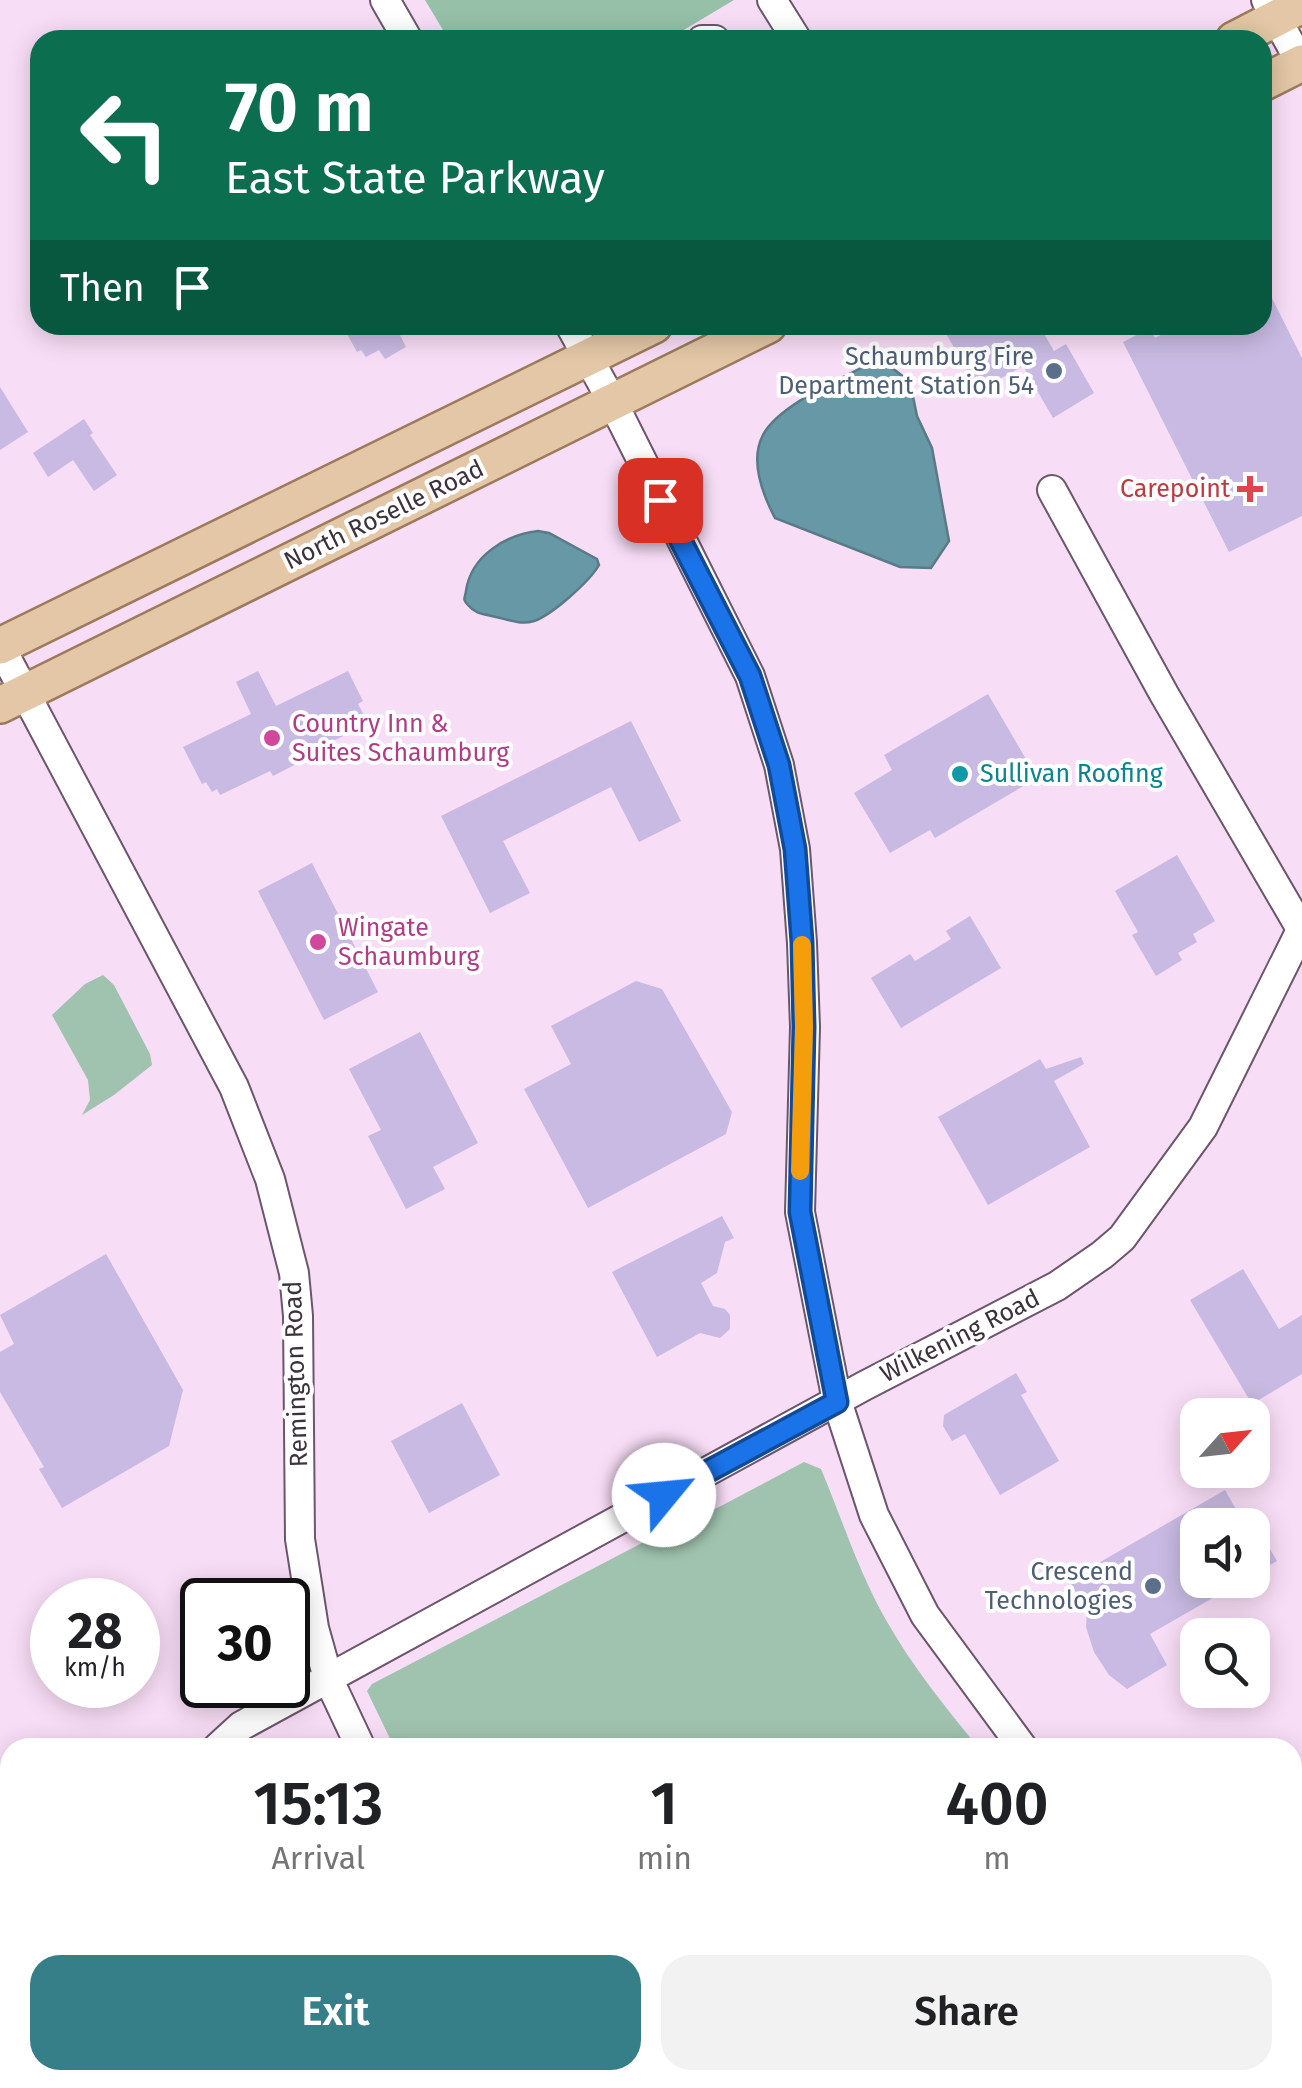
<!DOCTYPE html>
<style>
:root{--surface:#fff;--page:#f2f2f2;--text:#202124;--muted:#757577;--accent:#377f88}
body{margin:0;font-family:"Fira Sans",sans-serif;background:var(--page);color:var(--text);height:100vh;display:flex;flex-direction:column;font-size:38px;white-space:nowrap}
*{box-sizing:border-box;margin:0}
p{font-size:32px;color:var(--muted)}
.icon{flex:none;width:55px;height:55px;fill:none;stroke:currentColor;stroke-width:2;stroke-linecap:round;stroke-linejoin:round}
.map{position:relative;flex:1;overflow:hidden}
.details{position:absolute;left:0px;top:1738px;width:1302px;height:352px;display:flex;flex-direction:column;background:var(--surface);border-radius:30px 30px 0 0;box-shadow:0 5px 25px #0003}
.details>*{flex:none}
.top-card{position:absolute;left:30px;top:30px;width:1242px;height:305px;border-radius:30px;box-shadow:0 5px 25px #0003;background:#0b6e4f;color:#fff;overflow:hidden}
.needle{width:65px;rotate:63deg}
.buttons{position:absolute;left:1180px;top:1398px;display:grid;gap:20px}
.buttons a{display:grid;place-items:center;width:90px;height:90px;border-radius:20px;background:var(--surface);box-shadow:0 5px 25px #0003;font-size:50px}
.speed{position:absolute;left:30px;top:1578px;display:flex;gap:20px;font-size:50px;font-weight:700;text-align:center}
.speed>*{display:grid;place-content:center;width:130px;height:130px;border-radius:50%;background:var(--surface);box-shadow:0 5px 25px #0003;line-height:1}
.speed small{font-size:25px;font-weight:400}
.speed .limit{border:5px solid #111;border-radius:15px;background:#fff;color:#111}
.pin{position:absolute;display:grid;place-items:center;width:85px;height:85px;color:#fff;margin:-42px;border-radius:20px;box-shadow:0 5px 15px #0006}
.me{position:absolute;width:110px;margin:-55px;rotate:62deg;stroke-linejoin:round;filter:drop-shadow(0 0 8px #0008)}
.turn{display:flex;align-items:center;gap:35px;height:210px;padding:0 30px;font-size:45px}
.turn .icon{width:130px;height:130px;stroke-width:2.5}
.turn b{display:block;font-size:70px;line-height:85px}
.then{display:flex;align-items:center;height:95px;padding:0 30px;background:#0003;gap:20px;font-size:38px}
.eta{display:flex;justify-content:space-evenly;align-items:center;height:170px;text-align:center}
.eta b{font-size:60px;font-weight:600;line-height:70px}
.button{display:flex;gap:20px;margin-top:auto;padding:20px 30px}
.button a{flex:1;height:115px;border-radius:30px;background:var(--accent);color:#fff;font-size:40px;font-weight:600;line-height:115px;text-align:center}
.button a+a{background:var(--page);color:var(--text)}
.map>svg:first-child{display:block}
.green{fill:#a0c3af}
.forest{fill:#96c0a8}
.water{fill:#6699a5;stroke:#597a86;stroke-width:2.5}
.building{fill:#c8bae2}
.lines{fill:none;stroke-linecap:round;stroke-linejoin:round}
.minor-casing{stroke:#6c566b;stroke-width:32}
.major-casing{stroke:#9c7a5b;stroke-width:40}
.minor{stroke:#fff;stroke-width:28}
.major{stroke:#e3c7a6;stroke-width:35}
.route-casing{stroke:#114b97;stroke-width:25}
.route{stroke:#1a73e8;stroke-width:18}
.slow{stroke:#f59e0b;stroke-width:18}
.service-dot{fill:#5c6f8a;stroke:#fff;stroke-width:4}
.health-dot{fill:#e0444e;stroke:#fff;stroke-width:4}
.hotel-dot{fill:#d1479c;stroke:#fff;stroke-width:4}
.culture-dot{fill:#0f9aa8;stroke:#fff;stroke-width:4}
.labels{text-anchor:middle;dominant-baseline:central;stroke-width:8;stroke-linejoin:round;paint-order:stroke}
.service-label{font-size:25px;fill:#4e5e75;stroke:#fff;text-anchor:end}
.health-label{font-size:25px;fill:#be3a42;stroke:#fff;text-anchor:end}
.street-label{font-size:25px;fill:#3c323c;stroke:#fff}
.hotel-label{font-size:25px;fill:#b23c85;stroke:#fff;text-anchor:start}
.culture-label{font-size:25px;fill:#0d838f;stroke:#fff;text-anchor:start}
</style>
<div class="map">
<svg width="1302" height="2088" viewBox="0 0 1302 2088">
<rect width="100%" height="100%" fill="#f8ddf6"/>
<g class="green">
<polygon points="103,975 114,985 150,1054 152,1065 114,1095 82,1115 90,1100 88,1080 52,1015 85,984"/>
<path d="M804,1462L821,1469C842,1519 859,1573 886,1620C912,1666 945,1707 978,1747H394L367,1691L372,1684L663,1532L719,1507Z"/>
</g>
<polygon class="forest" points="425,0 734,0 667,40 449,40"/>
<g class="water">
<path d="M867,365L891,367L910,382L917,416L932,448L949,541L931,568L900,567L775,518C763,495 749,461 763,435C778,406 838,380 867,365Z"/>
<path d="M538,531L549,533L597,559L599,565C590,581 552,615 534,621C521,625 509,620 496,617C486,614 476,615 468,605C462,598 465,599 466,591C471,556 505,535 538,531Z"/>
</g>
<g class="building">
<polygon points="1262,278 1302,358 1302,516 1229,552 1123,342 1150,328 1155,338 1180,325 1262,325"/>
<polygon points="342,325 418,325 400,335 406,347 385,359 379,350 366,357 361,350 357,352"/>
<polygon points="941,325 1039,325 1054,351 1066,344 1094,393 1053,418 1023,366 979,391"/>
<polygon points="0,387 28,432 0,450"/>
<polygon points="84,419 93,433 90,435 117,475 94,491 73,460 48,477 33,453"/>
<polygon points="258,671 276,706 348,671 363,701 358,704 365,717 356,721 360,728 306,754 308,758 273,776 270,771 220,795 217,789 212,792 206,782 202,784 183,747 251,714 236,682"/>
<polygon points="988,694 1037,778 935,838 930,830 890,853 854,793 892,770 884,755"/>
<polygon points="631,721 681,821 639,842 611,787 503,841 530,893 490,913 441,816"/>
<polygon points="1177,855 1215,921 1193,934 1197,942 1178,953 1182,960 1156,976 1132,935 1138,932 1115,891"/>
<polygon points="312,863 378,992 324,1020 258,891"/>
<polygon points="970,916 1001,968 901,1028 871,978 910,954 915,961 951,939 946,931"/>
<polygon points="636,981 662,989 732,1112 726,1134 588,1208 524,1089 571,1064 551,1026"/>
<polygon points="420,1032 478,1143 433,1167 445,1189 406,1209 368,1136 381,1130 349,1069"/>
<polygon points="1081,1057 1084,1064 1054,1081 1090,1147 988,1205 938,1117 1040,1059 1046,1069"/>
<polygon points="722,1216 734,1238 725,1242 717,1273 701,1283 713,1306 725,1309 730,1315 730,1329 720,1338 700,1333 657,1357 612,1272"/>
<polygon points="106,1254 183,1390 169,1446 62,1508 39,1469 44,1467 0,1392 0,1352 14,1344 0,1315"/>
<polygon points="1243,1269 1279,1329 1302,1315 1302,1374 1252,1404 1190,1300"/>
<polygon points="1016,1373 1027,1392 1021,1395 1059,1461 1000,1495 965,1434 952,1441 943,1426 944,1415"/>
<polygon points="462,1403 500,1475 429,1513 391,1441"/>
<polygon points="1225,1490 1245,1525 1198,1525 1198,1580 1244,1580 1150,1634 1167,1665 1127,1689 1109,1675 1094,1652 1086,1627 1087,1612 1069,1580"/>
<polygon points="1252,1519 1277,1561 1252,1575"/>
</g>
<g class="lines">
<defs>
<g id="minor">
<polyline points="385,0 408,40"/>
<polyline points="772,0 797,40"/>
<polyline points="1266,0 1302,65"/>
<polyline points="702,40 715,40"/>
<polyline points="570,325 612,401 750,676 779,765 795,849 802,943 805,1027 800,1212 837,1401 874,1515 925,1615 1023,1748"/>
<polyline points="1052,490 1164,694 1301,929"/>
<polyline points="0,646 234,1087 270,1179 294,1273 298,1316 300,1539 314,1628 328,1678 361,1748"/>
<polyline points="217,1748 241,1726 864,1386 1057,1286 1102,1255 1122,1238 1203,1127 1302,928"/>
<polyline points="1292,2046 1302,2057"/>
<polyline points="564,2080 568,2088"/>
<polyline points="52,2088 55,2080"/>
</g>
<g id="major">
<polyline points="1234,40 1302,5"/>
<polyline points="1262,83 1302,63"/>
<polyline points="0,646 654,325"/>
<polyline points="0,705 768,325"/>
</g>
</defs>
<use href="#minor" class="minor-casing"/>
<use href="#major" class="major-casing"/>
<use href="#minor" class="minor"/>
<use href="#major" class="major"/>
</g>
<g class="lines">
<defs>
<polyline id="route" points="660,500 750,676 779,765 795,849 802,942 804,1027 800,1212 837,1402 664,1495"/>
</defs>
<use href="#route" class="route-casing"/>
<use href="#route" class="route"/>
<polyline class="slow" points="800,1171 804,1027 802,945"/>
</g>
<g class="service-dot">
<circle cx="1054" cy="371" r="10"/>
<circle cx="1153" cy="1586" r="10"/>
</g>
<path class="health-dot" d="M1245 474h10v10h10v10h-10v10h-10v-10h-10v-10h10z"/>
<g class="hotel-dot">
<circle cx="272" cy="738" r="10"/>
<circle cx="318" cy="942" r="10"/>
</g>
<circle class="culture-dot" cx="960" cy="774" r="10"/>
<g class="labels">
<g class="service-label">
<text x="1034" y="357">Schaumburg Fire<tspan x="1034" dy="29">Department Station 54</tspan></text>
<text x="1133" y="1572">Crescend<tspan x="1133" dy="29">Technologies</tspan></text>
</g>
<g class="health-label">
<text x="1230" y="489">Carepoint</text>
</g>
<g class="street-label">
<text transform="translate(384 515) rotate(-26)">North Roselle Road</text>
<text transform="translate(960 1336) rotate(-27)">Wilkening Road</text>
<text transform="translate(296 1374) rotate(-92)">Remington Road</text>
</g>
<g class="hotel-label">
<text x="292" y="724">Country Inn &amp;<tspan x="292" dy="29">Suites Schaumburg</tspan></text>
<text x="338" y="928">Wingate<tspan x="338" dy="29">Schaumburg</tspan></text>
</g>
<g class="culture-label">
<text x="980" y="774">Sullivan Roofing</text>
</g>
</g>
</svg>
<div class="buttons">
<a><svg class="needle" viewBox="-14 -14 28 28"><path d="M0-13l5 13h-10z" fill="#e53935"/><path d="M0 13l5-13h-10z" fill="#757577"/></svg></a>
<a><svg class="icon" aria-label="sound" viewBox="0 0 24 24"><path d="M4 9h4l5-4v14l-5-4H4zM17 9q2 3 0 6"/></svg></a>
<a><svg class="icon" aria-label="search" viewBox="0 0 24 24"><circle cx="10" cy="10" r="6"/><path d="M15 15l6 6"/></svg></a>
</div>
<div class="speed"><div>28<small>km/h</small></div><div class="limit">30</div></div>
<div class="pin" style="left:660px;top:500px;background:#d93025"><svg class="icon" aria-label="arrive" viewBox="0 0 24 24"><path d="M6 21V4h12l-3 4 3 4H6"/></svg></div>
<svg class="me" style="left:664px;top:1495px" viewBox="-20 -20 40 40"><circle r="19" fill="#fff"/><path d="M0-13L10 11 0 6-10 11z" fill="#1a73e8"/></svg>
<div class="top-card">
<div class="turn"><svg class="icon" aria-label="left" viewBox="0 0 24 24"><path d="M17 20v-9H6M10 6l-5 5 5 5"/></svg><div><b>70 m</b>East State Parkway</div></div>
<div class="then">Then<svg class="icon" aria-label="arrive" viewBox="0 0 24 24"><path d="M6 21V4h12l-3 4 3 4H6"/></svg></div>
</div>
<section class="details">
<div class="eta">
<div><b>15:13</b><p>Arrival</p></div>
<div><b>1</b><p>min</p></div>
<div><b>400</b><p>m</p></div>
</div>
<div class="button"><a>Exit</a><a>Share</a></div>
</section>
</div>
